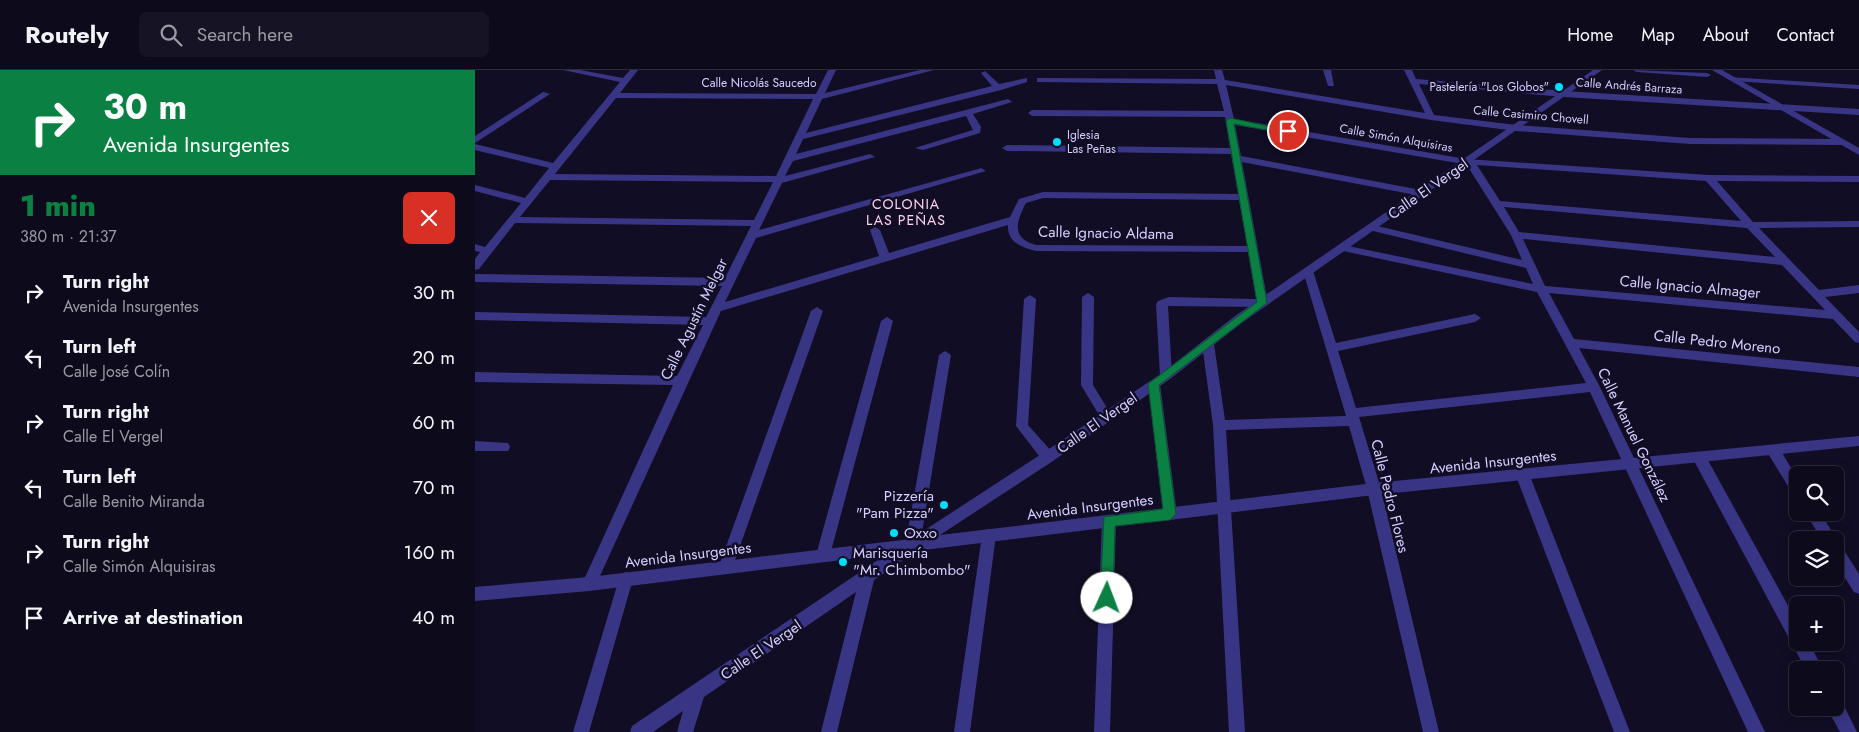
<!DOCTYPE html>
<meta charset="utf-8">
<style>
:root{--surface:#0d0a1b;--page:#161324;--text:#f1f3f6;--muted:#9a9aa3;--line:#2d2b3a;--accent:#0b8043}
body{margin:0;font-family:Jost,sans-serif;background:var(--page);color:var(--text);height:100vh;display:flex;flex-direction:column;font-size:19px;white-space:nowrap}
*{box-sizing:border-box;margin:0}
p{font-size:16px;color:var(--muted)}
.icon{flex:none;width:28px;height:28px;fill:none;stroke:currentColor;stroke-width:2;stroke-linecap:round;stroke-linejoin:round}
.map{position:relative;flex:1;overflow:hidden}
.details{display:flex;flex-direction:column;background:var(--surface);width:475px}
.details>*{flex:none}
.guide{background:#0b8043;color:#fff;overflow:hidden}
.buttons{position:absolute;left:1314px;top:396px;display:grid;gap:10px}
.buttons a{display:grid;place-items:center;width:55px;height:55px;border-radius:8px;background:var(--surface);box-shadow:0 2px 12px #0003,0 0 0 1px var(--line);font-size:25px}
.pin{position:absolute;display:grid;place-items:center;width:42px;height:42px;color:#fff;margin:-21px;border:2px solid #fff;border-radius:50%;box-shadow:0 1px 5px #0007}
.me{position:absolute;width:55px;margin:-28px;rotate:2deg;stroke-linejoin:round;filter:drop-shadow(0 0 4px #0008)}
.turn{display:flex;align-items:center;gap:18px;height:105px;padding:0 20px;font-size:22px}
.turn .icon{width:65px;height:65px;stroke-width:2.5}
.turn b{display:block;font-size:35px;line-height:42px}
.round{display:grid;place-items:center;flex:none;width:52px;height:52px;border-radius:8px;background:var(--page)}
.overview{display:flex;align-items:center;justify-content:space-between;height:85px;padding:0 20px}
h1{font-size:30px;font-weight:800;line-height:38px;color:var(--accent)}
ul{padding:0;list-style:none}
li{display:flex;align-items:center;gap:15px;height:65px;padding:0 20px}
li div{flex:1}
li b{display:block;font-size:19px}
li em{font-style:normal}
header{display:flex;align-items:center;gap:30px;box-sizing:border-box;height:70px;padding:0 25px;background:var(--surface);border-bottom:1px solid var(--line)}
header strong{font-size:24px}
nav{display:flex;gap:28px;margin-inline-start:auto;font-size:18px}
.search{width:350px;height:45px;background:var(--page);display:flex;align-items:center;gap:12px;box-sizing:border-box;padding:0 18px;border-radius:8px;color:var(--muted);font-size:19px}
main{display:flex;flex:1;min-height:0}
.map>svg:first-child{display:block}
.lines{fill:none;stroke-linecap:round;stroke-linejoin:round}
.minor{fill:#393585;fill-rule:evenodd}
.tertiary{fill:#393585;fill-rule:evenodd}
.route{fill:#0b8043;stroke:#07532c}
.poi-dot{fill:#00defa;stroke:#110d24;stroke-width:2}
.labels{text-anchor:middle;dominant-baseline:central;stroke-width:5;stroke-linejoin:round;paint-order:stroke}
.far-street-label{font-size:12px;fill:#d5cfff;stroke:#110d24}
.far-poi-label{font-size:12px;fill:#d5cfff;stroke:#110d24;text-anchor:end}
.far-neighbourhood-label{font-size:14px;letter-spacing:1px;fill:#ffd1ee;stroke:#110d24}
.street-label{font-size:15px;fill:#d5cfff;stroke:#110d24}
.poi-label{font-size:15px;fill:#d5cfff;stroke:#110d24;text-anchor:start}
</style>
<header>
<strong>Routely</strong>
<div class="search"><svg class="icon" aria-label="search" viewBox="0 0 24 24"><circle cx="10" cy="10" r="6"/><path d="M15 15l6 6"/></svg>Search here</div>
<nav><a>Home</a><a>Map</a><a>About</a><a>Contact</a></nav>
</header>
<main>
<section class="details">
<div class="guide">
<div class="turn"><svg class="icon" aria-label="right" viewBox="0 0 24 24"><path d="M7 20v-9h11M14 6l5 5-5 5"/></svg><div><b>30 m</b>Avenida Insurgentes</div></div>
</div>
<div class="overview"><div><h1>1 min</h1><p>380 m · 21:37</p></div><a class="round" style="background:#d93025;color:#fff"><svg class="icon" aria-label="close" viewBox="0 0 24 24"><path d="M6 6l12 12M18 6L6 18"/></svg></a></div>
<ul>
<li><svg class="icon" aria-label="right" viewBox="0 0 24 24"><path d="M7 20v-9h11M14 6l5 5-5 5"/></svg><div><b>Turn right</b><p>Avenida Insurgentes</p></div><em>30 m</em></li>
<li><svg class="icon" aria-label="left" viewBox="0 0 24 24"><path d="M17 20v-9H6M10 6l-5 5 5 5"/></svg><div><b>Turn left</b><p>Calle José Colín</p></div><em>20 m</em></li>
<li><svg class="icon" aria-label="right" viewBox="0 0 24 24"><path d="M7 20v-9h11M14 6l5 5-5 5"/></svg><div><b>Turn right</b><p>Calle El Vergel</p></div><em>60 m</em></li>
<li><svg class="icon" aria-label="left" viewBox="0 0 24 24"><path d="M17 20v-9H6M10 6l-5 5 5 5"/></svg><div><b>Turn left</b><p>Calle Benito Miranda</p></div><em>70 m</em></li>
<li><svg class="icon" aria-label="right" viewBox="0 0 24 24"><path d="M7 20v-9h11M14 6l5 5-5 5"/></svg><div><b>Turn right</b><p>Calle Simón Alquisiras</p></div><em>160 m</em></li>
<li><svg class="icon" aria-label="arrive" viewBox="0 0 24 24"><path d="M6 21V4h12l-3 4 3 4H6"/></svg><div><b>Arrive at destination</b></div><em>40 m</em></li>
</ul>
</section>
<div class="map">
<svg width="1384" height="662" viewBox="0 0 1384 662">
<rect width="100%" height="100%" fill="#110d24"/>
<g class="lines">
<g class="minor">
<path d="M88,0H105L148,8L155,0H163L145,23L341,24L353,0H361L350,23L445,0H459L347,29L331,63L517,16L506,3L510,1L524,14L552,8V12L526,20L328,69L321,84L533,29L537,32L498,44L506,57L505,63L448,80L440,78L498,60L491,46L318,91L310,106L395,84L400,87L307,113L284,160L503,99L506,98L511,101L281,168L250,232L404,186L395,160L400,157L405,160L414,183L535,147L544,129L568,122L763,124L756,84L532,81L527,78L532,75L755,78L750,47L557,46L553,43L557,40L749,41L742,14L562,12V8H565L741,9L739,0H747L750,10L950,43L929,0H937L941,9L1089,21L1384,39V45L1089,27L944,14L959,45L1041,55L1215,68L1367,69L1371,72L1367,75L1215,74L1041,61L956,50L751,15L759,49L991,89L1234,105L1384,106V112L1242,111L1278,152L1384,151V157L1284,158L1344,220L1384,215V223L1350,227L1384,262V273L1380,272L1358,249L1074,223L1099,269L1384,297V307L1104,278L1125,317L1290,662H1273L1115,322L884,347L906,419L964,662H948L892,419L874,356L751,360L770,662H754L738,355L727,274L729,271H737L739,274L750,350L871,346L828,201L833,197L838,201L861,273L1000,244L1006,248L1000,252L863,281L881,338L1111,313L1062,222L868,181L863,178L868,175L1058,214L1051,198L898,161L893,158L898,155L1047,190L1036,165L995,100L988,94L760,55L766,86L946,120L951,123L946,126L767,92L793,233L787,237L693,236L697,306L691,311L685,306L681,234L683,231L694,227L781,229L773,182L561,181C546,177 532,172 533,155L246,241L119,519L114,521L109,519L107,514L198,315L0,312V302L202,306L228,255L0,250V242L231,247L247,216L0,212V204L250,208L276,156L40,153L4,199L0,200V189L5,182L0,181V174L10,177L46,133L0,121V115L50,128L74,98L0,80V74L78,93L145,12ZM141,28L338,29L301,106L80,104ZM1002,95L1231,111L1266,151L1025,131ZM75,110L298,112L279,150L45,147ZM568,128L764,130L772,176L561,175C536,168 541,152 551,133ZM1029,137L1272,158L1300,187L1044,162ZM1048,169L1307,195L1350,240L1070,216Z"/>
<polygon points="848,0 856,0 859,16 853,16"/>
<polygon points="1158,0 1232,3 1236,5 1232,7 1162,2"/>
<polygon points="1254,7 1384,15 1384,19 1257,11 1253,9"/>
<polygon points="68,22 75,24 0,73 0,66"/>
<polygon points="613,223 619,227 618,315 637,346 635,350 627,350 606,315 607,227"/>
<polygon points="555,225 561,229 553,355 578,383 580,387 578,391 573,392 568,391 541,356 549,229"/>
<polygon points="342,237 348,241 258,496 256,501 251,503 246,501 244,496 336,241"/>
<polygon points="412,247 418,251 355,485 353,490 348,492 343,490 341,485 406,251"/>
<polygon points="470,281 476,285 445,475 443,480 399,510 362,662 346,662 381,522 229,627 218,662 202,662 208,641 178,662 155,662 157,656 431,471 464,285"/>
<polygon points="679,309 685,314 702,444 700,448 695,450 690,448 688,444 673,314"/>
<polygon points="0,371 33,373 35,377 33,381 0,381"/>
<polygon points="1298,375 1303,376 1322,408 1322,425 1317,423 1291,380 1293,376"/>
<polygon points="1224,382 1229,383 1322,552 1322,572 1334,572 1348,600 1331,600 1217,387 1219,383"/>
<polygon points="1048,400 1053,402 1055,406 1155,662 1139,662 1041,406 1043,402"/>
<polygon points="1330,442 1345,442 1362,470 1361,473 1365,474 1384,504 1384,524 1379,522 1360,492 1360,470 1347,470"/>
<polygon points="634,445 639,447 641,451 635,662 619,662 627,451 629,447"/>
<polygon points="514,459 519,460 521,465 495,662 479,662 507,465 509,460"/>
<polygon points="151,502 156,504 158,509 114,662 98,662 144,509 146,504"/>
<polygon points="1360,628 1366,630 1382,662 1365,662 1352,638 1360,638"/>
</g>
<g class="tertiary">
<polygon points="1118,0 1127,0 768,252 695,309 578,391 465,465 899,413 1384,366 1384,376 899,425 114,521 0,531 0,517 114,507 436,469 568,383 687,303 760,246"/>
<polygon points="1237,0 1247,0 1384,78 1384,85"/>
</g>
</g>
<polygon class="route" points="755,48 817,61 813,64 759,54 792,233 684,315 701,444 695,450 640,456 638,528 636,532 632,534 627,532 625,528 629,447 688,439 673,314 782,232 751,51"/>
<g class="poi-dot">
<circle cx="1084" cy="17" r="5"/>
<circle cx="582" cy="72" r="5"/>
<circle cx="469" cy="435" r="5"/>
<circle cx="419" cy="463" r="5"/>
<circle cx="368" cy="492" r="5"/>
</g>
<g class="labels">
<g class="far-street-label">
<text x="284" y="13">Calle Nicolás Saucedo</text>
<text transform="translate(1154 16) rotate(4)">Calle Andrés Barraza</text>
<text transform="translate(1056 45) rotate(5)">Calle Casimiro Chovell</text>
<text transform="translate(921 68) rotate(10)">Calle Simón Alquisiras</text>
</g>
<g class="far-poi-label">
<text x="1074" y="17">Pastelería "Los Globos"</text>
<text x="592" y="65" text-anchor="start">Iglesia<tspan x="592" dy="14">Las Peñas</tspan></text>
</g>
<g class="far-neighbourhood-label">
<text x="431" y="134">COLONIA<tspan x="431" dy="16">LAS PEÑAS</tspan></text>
</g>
<g class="street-label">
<text transform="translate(953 119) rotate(-35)">Calle El Vergel</text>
<text transform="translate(631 163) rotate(1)">Calle Ignacio Aldama</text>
<text transform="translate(1215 217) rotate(5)">Calle Ignacio Almager</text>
<text transform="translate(219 249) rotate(-64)">Calle Agustín Melgar</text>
<text transform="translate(1242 272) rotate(6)">Calle Pedro Moreno</text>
<text transform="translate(622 353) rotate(-35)">Calle El Vergel</text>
<text transform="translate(1159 365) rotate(64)">Calle Manuel González</text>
<text transform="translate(1018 392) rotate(-6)">Avenida Insurgentes</text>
<text transform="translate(915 426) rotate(76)">Calle Pedro Flores</text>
<text transform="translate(615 437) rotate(-7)">Avenida Insurgentes</text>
<text transform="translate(213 485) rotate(-7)">Avenida Insurgentes</text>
<text transform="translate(286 580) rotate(-34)">Calle El Vergel</text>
</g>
<g class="poi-label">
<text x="459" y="426" text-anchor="end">Pizzería<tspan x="459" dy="17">"Pam Pizza"</tspan></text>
<text x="429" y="463">Oxxo</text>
<text x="378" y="483">Marisquería<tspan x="378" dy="17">"Mr. Chimbombo"</tspan></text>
</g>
</g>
</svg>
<div class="buttons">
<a><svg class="icon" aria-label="search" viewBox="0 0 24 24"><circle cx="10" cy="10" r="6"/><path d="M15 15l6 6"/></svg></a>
<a><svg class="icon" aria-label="layers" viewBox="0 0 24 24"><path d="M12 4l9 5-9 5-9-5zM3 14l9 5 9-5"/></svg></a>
<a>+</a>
<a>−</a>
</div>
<div class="pin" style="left:813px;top:61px;background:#d93025"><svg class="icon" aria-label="arrive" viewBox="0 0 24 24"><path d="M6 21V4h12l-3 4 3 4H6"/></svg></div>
<svg class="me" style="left:632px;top:528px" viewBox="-20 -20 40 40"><circle r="19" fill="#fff"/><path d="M0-13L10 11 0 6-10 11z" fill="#0b8043"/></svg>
</div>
</main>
